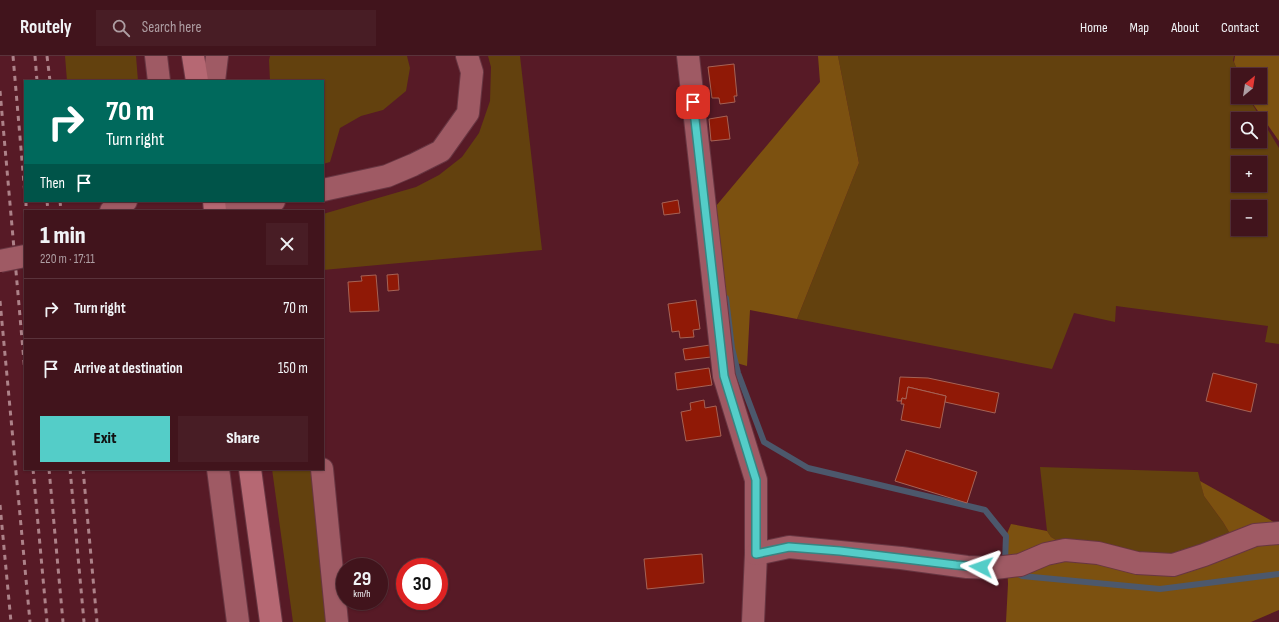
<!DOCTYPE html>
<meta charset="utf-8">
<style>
:root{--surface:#41141c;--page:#481d25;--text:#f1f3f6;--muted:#ae9ea3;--line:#5a333b;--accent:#54cdc8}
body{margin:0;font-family:"Sofia Sans Condensed",sans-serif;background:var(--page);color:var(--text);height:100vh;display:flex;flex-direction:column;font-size:15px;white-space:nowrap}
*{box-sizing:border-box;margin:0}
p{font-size:13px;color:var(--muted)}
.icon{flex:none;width:22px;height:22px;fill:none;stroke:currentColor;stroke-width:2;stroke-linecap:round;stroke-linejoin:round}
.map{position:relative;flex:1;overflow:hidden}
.drawer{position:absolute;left:24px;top:154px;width:300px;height:260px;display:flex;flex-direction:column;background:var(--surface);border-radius:0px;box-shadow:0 1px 3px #0004,0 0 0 1px var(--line)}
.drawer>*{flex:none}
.top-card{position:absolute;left:24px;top:24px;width:300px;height:122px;border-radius:0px;box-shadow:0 1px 3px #0004,0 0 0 1px var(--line);background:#00695c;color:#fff;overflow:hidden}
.needle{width:26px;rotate:30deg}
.controls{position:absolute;left:1231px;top:12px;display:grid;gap:8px}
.controls a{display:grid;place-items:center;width:36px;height:36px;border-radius:0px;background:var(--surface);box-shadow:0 1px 3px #0004,0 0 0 1px var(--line);font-size:20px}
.speed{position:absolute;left:336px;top:502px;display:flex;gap:8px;font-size:20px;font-weight:700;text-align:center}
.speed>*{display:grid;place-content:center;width:52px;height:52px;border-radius:50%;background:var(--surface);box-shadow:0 1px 3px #0004,0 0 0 1px var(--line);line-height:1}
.speed small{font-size:10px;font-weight:400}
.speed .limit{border:6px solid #d22;background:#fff;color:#111}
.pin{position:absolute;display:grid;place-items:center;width:34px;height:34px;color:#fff;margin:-17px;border-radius:8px;box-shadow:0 2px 6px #0006}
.me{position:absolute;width:44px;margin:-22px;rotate:274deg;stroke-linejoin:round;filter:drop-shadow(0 0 3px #0008)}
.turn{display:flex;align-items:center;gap:14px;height:84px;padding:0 16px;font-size:18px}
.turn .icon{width:52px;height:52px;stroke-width:2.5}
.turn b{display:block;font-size:28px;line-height:34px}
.then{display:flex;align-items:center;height:38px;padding:0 16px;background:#0003;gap:8px;font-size:15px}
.round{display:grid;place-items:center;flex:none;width:42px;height:42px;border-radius:0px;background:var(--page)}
.head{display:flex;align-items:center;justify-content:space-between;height:68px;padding:0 16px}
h1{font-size:24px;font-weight:800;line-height:30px}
.action{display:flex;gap:8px;margin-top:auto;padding:8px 16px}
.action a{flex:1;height:46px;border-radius:0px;background:var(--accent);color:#111;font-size:16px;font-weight:800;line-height:46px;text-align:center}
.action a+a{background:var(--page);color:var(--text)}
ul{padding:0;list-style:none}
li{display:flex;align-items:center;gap:12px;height:60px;padding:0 16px;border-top:1px solid var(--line)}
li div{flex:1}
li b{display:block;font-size:15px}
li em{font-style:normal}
header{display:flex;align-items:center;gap:24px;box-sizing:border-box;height:56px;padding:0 20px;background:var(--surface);border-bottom:1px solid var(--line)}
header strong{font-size:19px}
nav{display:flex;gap:22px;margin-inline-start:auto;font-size:14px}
.search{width:280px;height:36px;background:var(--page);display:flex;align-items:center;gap:10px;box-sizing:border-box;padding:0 14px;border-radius:0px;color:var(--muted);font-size:15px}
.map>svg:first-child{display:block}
.green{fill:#63410e;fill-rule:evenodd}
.forest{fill:#7c5110}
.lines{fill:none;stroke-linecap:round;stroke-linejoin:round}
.stream{stroke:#4c586c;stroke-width:6}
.building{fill:#901906;stroke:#a66255}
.minor-casing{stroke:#683642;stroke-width:24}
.major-casing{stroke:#683642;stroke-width:24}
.minor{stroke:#9f5a64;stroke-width:22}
.major{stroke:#b66873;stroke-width:22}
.rail{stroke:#ad8289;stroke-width:3;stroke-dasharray:5 5;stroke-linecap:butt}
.minor-bridge-casing{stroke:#683642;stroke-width:24;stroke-linecap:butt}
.minor-bridge{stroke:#9f5a64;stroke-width:22}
.route-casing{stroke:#378582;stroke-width:10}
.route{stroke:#54cdc8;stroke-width:7}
</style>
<header>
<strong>Routely</strong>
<div class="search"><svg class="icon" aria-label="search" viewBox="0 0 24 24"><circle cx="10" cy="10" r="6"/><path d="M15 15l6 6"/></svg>Search here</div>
<nav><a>Home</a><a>Map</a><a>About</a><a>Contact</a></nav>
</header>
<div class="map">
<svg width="1279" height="566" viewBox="0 0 1279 566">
<rect width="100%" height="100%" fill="#571a26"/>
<g class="green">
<polygon points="65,0 136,0 138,25 67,25"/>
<polygon points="270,0 407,0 410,12 406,35 383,54 361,60 340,72 330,106 323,108 323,25 270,25 269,4"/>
<polygon points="488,0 520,0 542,194 323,214 323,158 416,131 439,119 462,101 479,77 490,45 491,11"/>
<path d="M838,0H1234L1233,4L1239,19L1238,41H1248L1279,92V288L1265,286L1268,270L1116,250L1115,266L1074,257L1052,313L797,263L859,107ZM1238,63H1260V85H1238ZM1238,107H1260V129H1238ZM1238,151H1260V173H1238Z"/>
<polygon points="1040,411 1198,416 1204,440 1223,466 1232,481 1171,516 1073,494 1051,481 1047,475"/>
<polygon points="272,413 315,413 328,566 293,566"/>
</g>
<g class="forest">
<polygon points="818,0 838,0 859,107 797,263 750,254 747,310 726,304 716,150 820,26"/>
<polygon points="1235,0 1279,0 1279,85 1248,41 1260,41 1260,19 1239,19 1234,6"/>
<polygon points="1200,425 1279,469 1279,554 1251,566 1006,566 1008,528 1006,480 1011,468 1047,475 1051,481 1073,494 1138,514 1232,481 1223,466 1204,440"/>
</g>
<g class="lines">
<g class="stream">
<polyline points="726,242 732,292 738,317 764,386 808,412 985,454 1006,480 1005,506"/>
<polyline points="1015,516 1022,520 1160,533 1279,518"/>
</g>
</g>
<g class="building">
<polygon points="734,8 737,40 734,40 735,46 720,48 719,42 712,42 708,11"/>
<polygon points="727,60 730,83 711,85 709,63"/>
<polygon points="678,144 680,157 664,159 662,147"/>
<polygon points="398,218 399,234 388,235 387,219"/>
<polygon points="376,219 379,255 350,256 348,226 362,225 361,220"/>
<polygon points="696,244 700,273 693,274 694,281 680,282 679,275 672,276 668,248"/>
<polygon points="710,289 711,301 685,304 683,293"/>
<polygon points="709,312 712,329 677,334 675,317"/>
<polygon points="1213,317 1257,328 1251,356 1206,345"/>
<polygon points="900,321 928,322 999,337 995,357 945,346 946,340 908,331 906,343 902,342 901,345 897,345"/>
<polygon points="908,331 946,340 940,372 901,364 904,348 901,348 902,342 906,343"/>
<polygon points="704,344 705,352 716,350 721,380 686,385 681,356 691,354 690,347"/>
<polygon points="906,394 977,416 967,447 895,425"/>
<polygon points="702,498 704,527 647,533 644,503"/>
</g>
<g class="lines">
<defs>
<g id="minor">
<polyline points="156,0 159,25"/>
<polyline points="688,0 724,320 756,424 756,498 753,566"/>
<polyline points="214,25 217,0"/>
<polyline points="323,134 387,120 413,109 441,95 468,57 472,16 467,0"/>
<polyline points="111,155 126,145"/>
<polyline points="228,155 274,145"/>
<polyline points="218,413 238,566"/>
<polyline points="322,413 337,566"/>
<polyline points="756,498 789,491 901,502 967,511 995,512 1020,509 1046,498 1065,494 1098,497 1137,507 1173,509 1204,499 1255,479 1279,477"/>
</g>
<g id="major">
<polyline points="193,0 197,25"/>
<polyline points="214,145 215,155"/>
<polyline points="250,413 271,566"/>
</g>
</defs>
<use href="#minor" class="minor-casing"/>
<use href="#major" class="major-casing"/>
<use href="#minor" class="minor"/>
<use href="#major" class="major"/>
<g class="rail">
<polyline points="13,0 25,139"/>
<polyline points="35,0 37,25"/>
<polyline points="47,0 50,25"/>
<polyline points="0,35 25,317"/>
<polyline points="26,145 26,155"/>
<polyline points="47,145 48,155"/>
<polyline points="60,145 61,155"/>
<polyline points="0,245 30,566"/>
<polyline points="33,413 47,566"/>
<polyline points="49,413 63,566"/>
<polyline points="70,413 84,566"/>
<polyline points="83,413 97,566"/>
<polyline points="0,449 11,566"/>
</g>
<defs>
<polyline id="minor-bridge" points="0,205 25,200"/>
</defs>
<use href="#minor-bridge" class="minor-bridge-casing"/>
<use href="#minor-bridge" class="minor-bridge"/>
</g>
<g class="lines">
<defs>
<polyline id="route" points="693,46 724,320 756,424 756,498 789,491 840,495 956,509 981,511"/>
</defs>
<use href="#route" class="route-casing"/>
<use href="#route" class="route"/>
</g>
</svg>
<div class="controls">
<a><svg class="needle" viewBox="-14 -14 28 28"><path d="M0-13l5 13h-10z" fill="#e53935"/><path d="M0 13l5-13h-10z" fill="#ae9ea3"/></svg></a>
<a><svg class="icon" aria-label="search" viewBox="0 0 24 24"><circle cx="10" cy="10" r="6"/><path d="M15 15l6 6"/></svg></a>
<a>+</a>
<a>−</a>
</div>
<div class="speed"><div>29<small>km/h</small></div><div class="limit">30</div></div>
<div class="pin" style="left:693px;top:46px;background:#d93025"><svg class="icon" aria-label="arrive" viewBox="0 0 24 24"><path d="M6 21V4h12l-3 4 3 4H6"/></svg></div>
<svg class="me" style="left:981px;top:511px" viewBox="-20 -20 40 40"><path d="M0-17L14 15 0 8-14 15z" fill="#54cdc8" stroke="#fff" stroke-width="4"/></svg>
<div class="top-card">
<div class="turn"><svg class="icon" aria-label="right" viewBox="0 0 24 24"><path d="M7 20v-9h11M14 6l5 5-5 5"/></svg><div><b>70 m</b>Turn right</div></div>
<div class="then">Then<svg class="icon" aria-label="arrive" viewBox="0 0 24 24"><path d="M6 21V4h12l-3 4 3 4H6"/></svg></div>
</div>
<section class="drawer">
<div class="head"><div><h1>1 min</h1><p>220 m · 17:11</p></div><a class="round"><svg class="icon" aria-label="close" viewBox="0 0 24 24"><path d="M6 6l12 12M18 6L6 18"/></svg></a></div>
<ul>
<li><svg class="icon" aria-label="right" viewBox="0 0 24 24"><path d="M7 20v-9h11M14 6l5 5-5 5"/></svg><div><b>Turn right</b></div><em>70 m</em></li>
<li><svg class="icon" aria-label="arrive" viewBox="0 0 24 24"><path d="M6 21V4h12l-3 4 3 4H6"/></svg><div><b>Arrive at destination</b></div><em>150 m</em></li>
</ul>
<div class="action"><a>Exit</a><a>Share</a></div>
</section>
</div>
